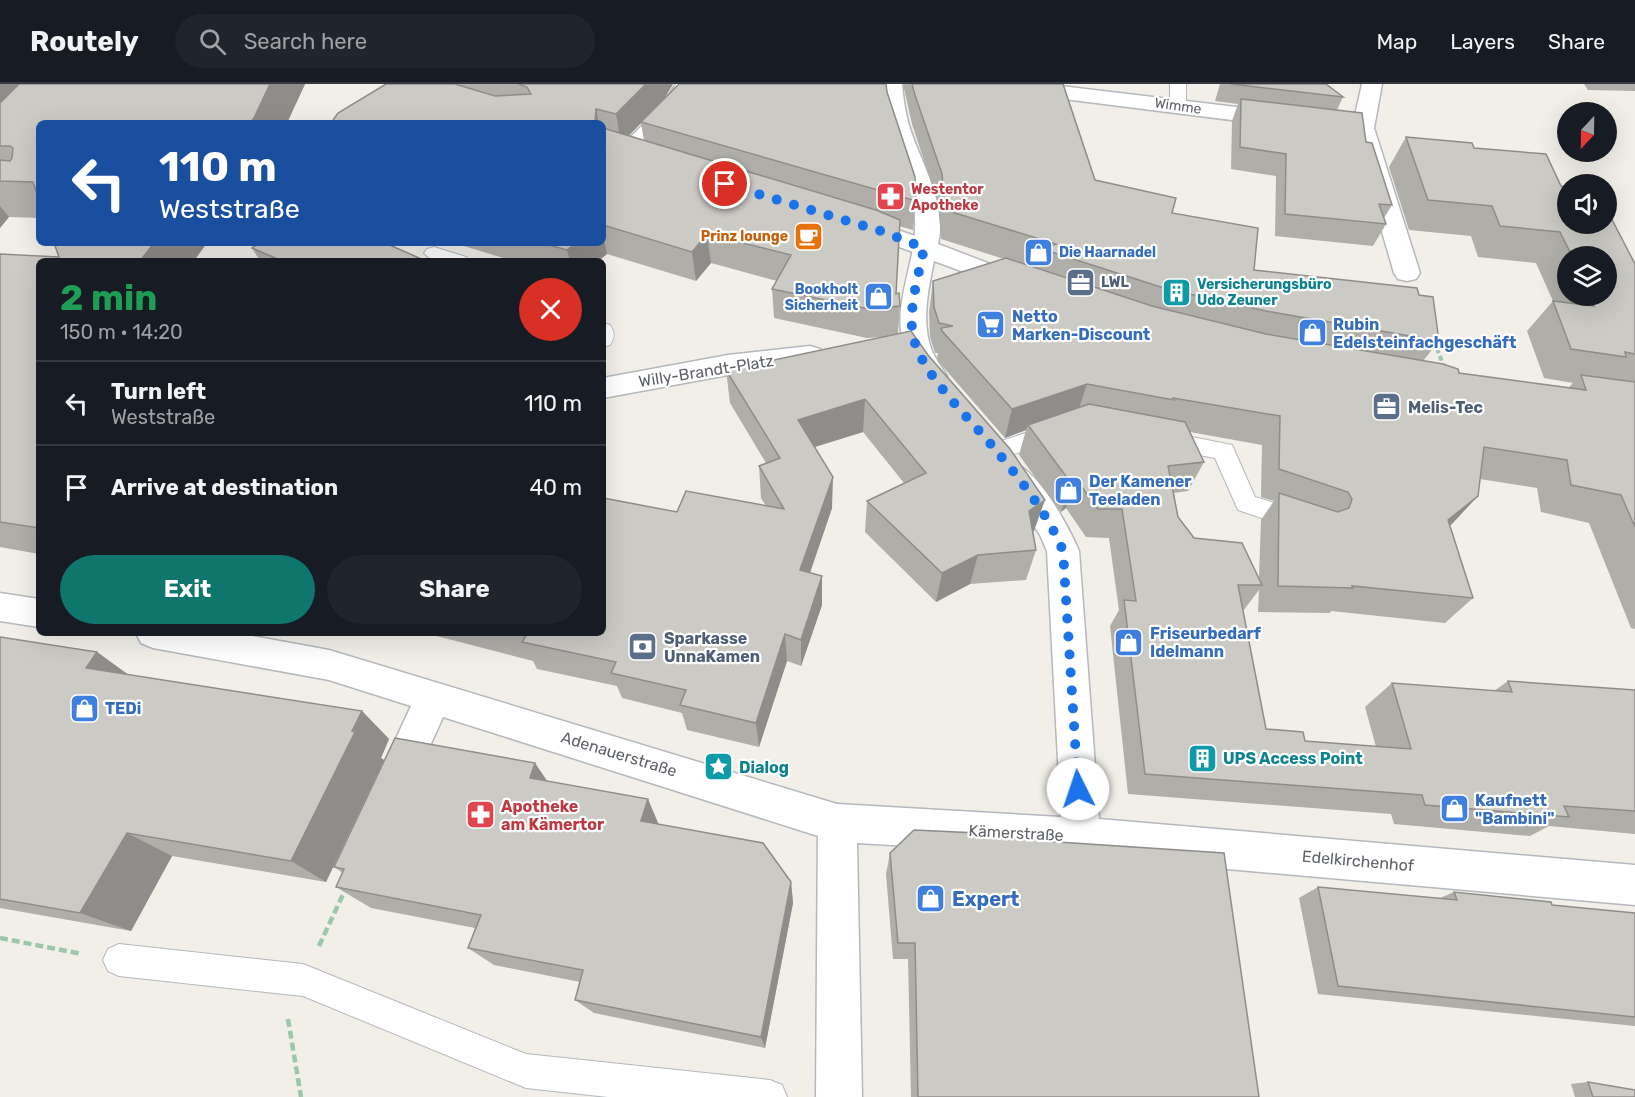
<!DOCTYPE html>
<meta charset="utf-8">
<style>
:root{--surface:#171b24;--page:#20242c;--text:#f1f3f6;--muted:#9ea1a6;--line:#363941;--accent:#0f766e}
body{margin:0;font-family:Rubik,sans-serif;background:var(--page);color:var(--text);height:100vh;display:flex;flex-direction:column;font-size:22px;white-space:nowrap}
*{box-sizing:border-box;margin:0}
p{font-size:20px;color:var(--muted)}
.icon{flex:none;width:33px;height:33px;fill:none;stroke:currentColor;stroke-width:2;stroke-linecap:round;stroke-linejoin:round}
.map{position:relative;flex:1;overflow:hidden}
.panel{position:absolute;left:36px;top:174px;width:570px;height:378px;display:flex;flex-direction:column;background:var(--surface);border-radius:9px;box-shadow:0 6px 24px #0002}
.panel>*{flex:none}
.guide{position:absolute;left:36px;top:36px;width:570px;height:126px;border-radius:9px;box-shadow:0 6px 24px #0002;background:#1a4fa0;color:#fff;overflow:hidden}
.needle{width:39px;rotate:202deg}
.controls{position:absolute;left:1557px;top:18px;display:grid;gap:12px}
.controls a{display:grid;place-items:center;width:60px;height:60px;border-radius:50%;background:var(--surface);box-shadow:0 6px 24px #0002;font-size:30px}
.pin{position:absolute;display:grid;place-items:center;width:51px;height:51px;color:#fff;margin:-26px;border:3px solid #fff;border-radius:50%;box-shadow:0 2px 6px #0007}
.me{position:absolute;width:66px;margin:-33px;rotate:356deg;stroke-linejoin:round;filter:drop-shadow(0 0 4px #0008)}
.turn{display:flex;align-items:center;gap:21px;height:126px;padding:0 24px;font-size:27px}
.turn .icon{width:78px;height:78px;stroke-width:2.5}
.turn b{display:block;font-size:42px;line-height:51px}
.round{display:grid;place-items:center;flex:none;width:63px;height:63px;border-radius:32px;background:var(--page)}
.overview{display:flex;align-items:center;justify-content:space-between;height:102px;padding:0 24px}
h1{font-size:36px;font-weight:700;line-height:45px;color:#1e9e55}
.button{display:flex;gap:12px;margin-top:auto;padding:12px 24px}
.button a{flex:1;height:69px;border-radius:36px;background:var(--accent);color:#fff;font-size:24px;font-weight:700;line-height:69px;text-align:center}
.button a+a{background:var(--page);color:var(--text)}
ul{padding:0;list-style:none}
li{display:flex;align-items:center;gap:18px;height:84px;padding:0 24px;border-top:2px solid var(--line)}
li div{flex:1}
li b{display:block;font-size:22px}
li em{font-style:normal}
header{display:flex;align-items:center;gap:36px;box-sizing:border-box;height:84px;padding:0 30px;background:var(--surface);border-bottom:2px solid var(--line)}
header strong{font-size:28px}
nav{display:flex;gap:33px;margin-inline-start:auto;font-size:21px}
.search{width:420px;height:54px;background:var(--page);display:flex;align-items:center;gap:15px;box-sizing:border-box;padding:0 21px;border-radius:33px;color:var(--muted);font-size:22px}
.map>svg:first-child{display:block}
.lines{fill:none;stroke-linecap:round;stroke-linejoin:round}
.service-casing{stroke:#b5b8bc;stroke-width:2}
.pedestrian-casing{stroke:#b5b8bc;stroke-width:3}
.minor-casing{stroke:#b5b8bc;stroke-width:3}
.path-far1{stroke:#9cc7a9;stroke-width:4;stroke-dasharray:5 3;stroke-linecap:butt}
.path{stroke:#9cc7a9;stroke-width:4.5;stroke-dasharray:8 4;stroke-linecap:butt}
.service{fill:#fff;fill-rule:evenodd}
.pedestrian{fill:#fff;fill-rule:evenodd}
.minor{fill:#fff;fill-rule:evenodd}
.wall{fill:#afaea9;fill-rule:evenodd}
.shaded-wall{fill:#8f8d8a}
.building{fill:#cccac5;stroke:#8f8d8a;stroke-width:1.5}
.route{stroke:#1a73e8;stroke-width:10;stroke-dasharray:0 18}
.labels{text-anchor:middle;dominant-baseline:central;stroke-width:4.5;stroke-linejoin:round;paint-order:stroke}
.far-street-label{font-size:14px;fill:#5f6368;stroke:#fff}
.far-health-label{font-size:14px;font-weight:bold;fill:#be3a42;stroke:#fff;text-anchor:start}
.far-food-label{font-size:14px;font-weight:bold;fill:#c56008;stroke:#fff;text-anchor:end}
.far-shop-label{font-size:14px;font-weight:bold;fill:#366cbe;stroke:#fff;text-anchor:start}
.far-service-label{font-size:14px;font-weight:bold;fill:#4e5e75;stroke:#fff;text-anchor:start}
.far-culture-label{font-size:14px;font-weight:bold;fill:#0d838f;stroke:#fff;text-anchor:start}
.shop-label{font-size:16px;font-weight:bold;fill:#366cbe;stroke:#fff;text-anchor:start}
.street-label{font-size:16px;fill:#5f6368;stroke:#fff}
.service-label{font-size:16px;font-weight:bold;fill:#4e5e75;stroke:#fff;text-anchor:start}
.culture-label{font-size:16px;font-weight:bold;fill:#0d838f;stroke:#fff;text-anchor:start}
.health-label{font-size:16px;font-weight:bold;fill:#be3a42;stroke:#fff;text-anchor:start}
.near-shop-label{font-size:20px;font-weight:bold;fill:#366cbe;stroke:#fff;text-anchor:start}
</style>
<header>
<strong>Routely</strong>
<div class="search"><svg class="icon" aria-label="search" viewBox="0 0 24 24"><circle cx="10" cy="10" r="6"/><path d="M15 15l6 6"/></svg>Search here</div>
<nav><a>Map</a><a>Layers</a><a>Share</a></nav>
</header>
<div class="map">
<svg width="1635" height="1013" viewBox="0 0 1635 1013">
<rect width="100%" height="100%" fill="#f1efe8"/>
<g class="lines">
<defs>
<g id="service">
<polygon points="1170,0 1186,0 1186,22 1184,26 1178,27 1170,22"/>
<path d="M434,163L466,173L469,177C456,177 433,181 424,169L427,165Z"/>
<path d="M603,239L610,241C615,248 615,254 610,261L603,263Z"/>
<polygon points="1056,339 1064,341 1067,347 1064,353 997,376 989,373 986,367 989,361"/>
<polygon points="1162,347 1232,361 1255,413 1309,430 1312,437 1309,444 1300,447 1238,426 1215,374 1154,362 1151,356 1154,350"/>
<polygon points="119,860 303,880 526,970 770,996 782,1001 787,1013 608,1013 526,1004 303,912 119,892 108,887 103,876 108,865"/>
</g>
<g id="pedestrian">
<polygon points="676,0 696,0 681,27 635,75 627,77 619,75 616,70 619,65 664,19"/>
<polygon points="856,132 933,158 936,164 933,170 924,172 847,144 844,139 847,134"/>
<polygon points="0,509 39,515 39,543 0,537"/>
<polygon points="136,549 236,549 329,566 837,720 851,726 856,739 851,752 837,758 443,633 408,711 395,716 382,711 376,698 411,622 329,596 153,564 141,559"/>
</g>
<g id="minor">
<path d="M882,0H902C903,13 905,25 908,38C919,77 948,118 938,160L1027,194L1031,200L1027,206L1018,208L934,177C928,206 921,239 932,267C936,276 942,284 947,292L943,299C930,303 924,301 917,289C877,231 923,182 914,124C906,81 884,44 882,0Z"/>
<polygon points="982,0 1044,0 1279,28 1287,30 1290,35 1287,40 1279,42 992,6 985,4"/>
<polygon points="1362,0 1382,0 1374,44 1420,189 1416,195 1407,197 1398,195 1394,189 1352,44"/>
<polygon points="810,262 820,265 824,272 820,279 728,291 603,314 603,294 728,271"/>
<path d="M1015,380C1039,388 1069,443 1079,467L1099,735L1635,781V821L1081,772L857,759L862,1013H816L818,739L823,726L837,720L1061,733L1047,467L1040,451L1000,392L1004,384Z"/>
</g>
</defs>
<use href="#service" class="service-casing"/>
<use href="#pedestrian" class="pedestrian-casing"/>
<use href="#minor" class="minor-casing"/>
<polyline class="path-far1" points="1434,257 1444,283"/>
<g class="path">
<polyline points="0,854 82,870"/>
<polyline points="319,862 346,804"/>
<polyline points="288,935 301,1013"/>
</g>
<use href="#service" class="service"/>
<use href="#pedestrian" class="pedestrian"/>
<use href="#minor" class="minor"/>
</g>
<g class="wall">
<polygon points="0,0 305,0 287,39 39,39 39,134 9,133 0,144"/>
<path d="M386,0H673L664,15L887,8L916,117L913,146L899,142L896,210L900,222L898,249L1034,447L1033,448L1036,466L1026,496L970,500L936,518L865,448L867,417L904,399L863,348L815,363L832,424L810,489L822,521L801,582L787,577L759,663L687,646L682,629L622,614L617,602L537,585L533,577L425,549H603L677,428L766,422L761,414L759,382L766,379L730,319L726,286L883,253L867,254L774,234L772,205L777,197L711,179L696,197L607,170L598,177H513L454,159H603V39H331ZM641,39L644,57L629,52Z"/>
<path d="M903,0H1063L1095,96L1172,129L1254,186L1439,257L1423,277L1459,289L1568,304L1573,299L1544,294L1527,247L1553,217L1536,179L1478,173L1471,152L1409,146L1389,83L1406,53L1474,64L1561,102L1635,180V545L1631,544L1589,439L1541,428L1537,404L1480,395L1450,441L1473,514L1445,539L1331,527L1330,529L1258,528L1259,506L1243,527L1266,645L1305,657L1376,663L1365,623L1392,599L1494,607L1508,597L1635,606V750L1549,742L1530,752L1394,740L1391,730L1128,710L1110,542L1119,526L1109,454L1086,453L1066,424L1061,428L1019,371L1026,346L1005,354L938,277L937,274L938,269H935L930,253L929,228L933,197L1004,175L941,155L938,119L912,40ZM1568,172H1606V212H1568ZM1190,348L1262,361L1261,413L1274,417L1261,436L1259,494L1194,454L1178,433L1174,409L1188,407L1204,378Z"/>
<polygon points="1220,0 1326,0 1343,13 1337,26 1366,58 1392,121 1384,134 1386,140 1373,162 1275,152 1276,92 1231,85 1232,37 1238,20 1215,17"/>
<polygon points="1584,0 1635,0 1635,7 1588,6"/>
<polygon points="207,159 39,177 39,470 0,463 0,170 59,173"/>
<polygon points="252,164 426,177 260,177"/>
<polygon points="0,553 97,568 128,591 362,627 389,655 381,674 384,676 326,798 172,772 131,847 0,824"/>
<polygon points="548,697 659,740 791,798 793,819 765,964 594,929 575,916 580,898 494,881 468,864 475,844 371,824 336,803 343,789 334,783"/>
<polygon points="1043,757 1259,1013 911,1013 908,875 893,875 886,790 890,769"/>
<polygon points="1318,803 1440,814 1454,808 1552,821 1635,829 1635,942 1318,910 1299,814"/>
<polygon points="1588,998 1635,1013 1575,1013 1571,1000"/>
</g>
<g class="shaded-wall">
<polygon points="0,0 53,0 0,52"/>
<polygon points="270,0 305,0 287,39 250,39"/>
<polygon points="646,0 673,0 662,18 621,59 616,30"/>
<polygon points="596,25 599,39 595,39"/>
<polygon points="0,122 9,133 0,144"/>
<polygon points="603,150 607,170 598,177 570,177 567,166 576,159 603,159"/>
<polygon points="707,150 711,179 696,197 692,168"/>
<polygon points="154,159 207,159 194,177 140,177"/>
<polygon points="1087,300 1077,330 1028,341 1026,346 1005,354 1012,325"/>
<polygon points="865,315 863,348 798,368 798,336"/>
<polygon points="833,393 832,424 801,515 800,486"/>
<polygon points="1076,395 1066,424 1061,428 1071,399"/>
<polygon points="1478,412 1452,440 1422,463 1448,436"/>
<polygon points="1045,416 1034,447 1020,458 1029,427"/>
<polygon points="978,471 970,500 936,518 942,489"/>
<polygon points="822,492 822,521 801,582 801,556"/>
<polygon points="785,550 787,577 759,663 756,639"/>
<polygon points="97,568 140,599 86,584"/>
<polygon points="362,627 389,655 381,674 384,676 326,798 291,777"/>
<polygon points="535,679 554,707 530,694"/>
<polygon points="648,715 659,741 641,737"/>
<polygon points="127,749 172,772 131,847 80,829"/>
<polygon points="791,798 793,819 765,964 761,953"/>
</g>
<g class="building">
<polygon points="19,0 270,0 254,34 250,39 39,39 39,115 33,98 0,97 0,76 10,77 12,74 13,64 10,62 0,62 0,19"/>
<polygon points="386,0 455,0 495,12 531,10 527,3 518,0 646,0 616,30 596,25 595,39 331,39 338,29"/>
<polygon points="679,0 886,0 887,8 915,93 916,117 641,38"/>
<polygon points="912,0 1063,0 1095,96 1176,114 1172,129 1258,144 1254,186 1417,204 1419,211 1433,213 1439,257 1266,227 1167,205 1042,165 1056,160 945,126 942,90 915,11"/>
<polygon points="1231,0 1326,0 1343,13"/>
<polygon points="1241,15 1362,29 1366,58 1372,59 1392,121 1379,120 1386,140 1285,130 1286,70 1240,63"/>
<polygon points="603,44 876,126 900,136 896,210 899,209 900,222 869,225 772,205 791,171 707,150 692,168 603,141"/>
<polygon points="1406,53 1472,59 1474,64 1546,70 1561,102 1568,103 1568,140 1606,140 1606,124 1635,180 1635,270 1625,268 1626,273 1571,265 1553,217 1594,222 1589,212 1606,212 1606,172 1572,172 1560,148 1500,142 1492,122 1428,116"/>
<polygon points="54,159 154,159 140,177 39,177 39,304 36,307 39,305 39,444 0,438 0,170 59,173"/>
<polygon points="259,159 385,159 426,177 282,177 252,164"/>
<polygon points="542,159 576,159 567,166"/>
<polygon points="1006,174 1152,222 1266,250 1443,280 1458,285 1459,289 1586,306 1581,291 1635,298 1635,443 1621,411 1571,401 1567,376 1484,363 1478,412 1448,436 1473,514 1352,502 1353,504 1278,502 1279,409 1338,428 1349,424 1352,415 1348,408 1279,385 1280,332 1173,314 1174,316 1087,300 1012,325 942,247 941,244 953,242 939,239 934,223 933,197"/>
<polygon points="911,247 928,271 1010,365 1045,416 1029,427 1036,466 978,471 942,489 867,417 926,389 865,315 798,336 833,393 800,486 822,492 801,556 785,550 756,639 680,621 686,606 611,589 616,578 522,558 526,552 514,549 603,549 603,414 677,428 686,407 784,425 759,382 780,374 726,286"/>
<polygon points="1089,320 1185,338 1204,378 1168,382 1178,433 1194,454 1242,459 1262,501 1238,501 1266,645 1303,648 1305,657 1411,665 1392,599 1512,608 1508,597 1635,606 1635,727 1564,722 1569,733 1425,721 1422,711 1145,690 1124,516 1136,517 1122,425 1098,425 1076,395 1071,399 1028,341"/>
<polygon points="0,553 97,568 86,584 362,627 352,647 355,648 291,777 127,749 80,829 0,815"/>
<polygon points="395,654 535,679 530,694 648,715 641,737 763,759 791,798 761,953 575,916 583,886 468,864 481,831 336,803 344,785 334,783"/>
<polygon points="914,746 1042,752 1043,757 1224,769 1259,1013 918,1013 915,859 898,859 890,769"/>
<polygon points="1318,803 1457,816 1454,808 1551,818 1552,821 1635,829 1635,933 1338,902"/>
<polygon points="1588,998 1635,1006 1635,1013 1593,1013"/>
</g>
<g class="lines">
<path class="route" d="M725,100L884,148L924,164C919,190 910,218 912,245C915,285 969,333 994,364C1020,395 1048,430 1063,467L1078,705"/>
</g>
<defs>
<symbol id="pharmacy-square" viewBox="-11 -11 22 22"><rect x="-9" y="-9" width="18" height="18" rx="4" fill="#e0444e" stroke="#fff"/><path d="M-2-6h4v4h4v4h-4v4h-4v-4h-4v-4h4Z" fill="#fff"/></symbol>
<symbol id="cafe-square" viewBox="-11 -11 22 22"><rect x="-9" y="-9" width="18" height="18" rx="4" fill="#e8710a" stroke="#fff"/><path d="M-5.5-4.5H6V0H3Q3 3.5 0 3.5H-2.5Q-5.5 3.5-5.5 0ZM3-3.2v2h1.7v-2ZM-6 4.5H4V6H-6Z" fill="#fff"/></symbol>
<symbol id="shop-square" viewBox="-11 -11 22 22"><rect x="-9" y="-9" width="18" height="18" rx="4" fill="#3f7fe0" stroke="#fff"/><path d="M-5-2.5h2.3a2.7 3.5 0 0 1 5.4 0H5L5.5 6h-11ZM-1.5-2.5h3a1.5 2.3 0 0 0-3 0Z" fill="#fff"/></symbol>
<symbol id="office-square" viewBox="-11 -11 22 22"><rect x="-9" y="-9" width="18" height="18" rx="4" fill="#5c6f8a" stroke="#fff"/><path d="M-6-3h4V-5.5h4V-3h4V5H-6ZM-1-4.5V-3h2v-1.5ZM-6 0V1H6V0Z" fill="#fff"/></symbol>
<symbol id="building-square" viewBox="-11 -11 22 22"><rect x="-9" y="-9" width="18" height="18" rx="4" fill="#0f9aa8" stroke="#fff"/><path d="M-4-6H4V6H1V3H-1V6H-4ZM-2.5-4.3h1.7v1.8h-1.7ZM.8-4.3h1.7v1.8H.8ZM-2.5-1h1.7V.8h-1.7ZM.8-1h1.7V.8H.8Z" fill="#fff"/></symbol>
<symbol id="supermarket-square" viewBox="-11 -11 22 22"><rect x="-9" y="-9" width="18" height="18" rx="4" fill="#3f7fe0" stroke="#fff"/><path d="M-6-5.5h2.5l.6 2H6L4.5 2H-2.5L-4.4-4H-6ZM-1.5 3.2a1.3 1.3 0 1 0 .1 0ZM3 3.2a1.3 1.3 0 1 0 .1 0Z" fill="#fff"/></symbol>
<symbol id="bank-square" viewBox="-11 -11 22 22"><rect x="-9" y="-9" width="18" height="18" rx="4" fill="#5c6f8a" stroke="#fff"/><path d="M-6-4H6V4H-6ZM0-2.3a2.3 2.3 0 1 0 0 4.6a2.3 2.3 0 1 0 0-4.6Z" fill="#fff"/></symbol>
<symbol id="sight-square" viewBox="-11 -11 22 22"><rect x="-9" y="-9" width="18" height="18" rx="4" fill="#0f9aa8" stroke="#fff"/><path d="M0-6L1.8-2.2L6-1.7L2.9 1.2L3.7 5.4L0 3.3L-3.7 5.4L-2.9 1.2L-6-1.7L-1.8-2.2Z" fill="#fff"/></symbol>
</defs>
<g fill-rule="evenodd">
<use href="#pharmacy-square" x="874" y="96" width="33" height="33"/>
<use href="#cafe-square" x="792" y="136" width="33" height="33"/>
<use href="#shop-square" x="1022" y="152" width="33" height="33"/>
<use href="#office-square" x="1064" y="182" width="33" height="33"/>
<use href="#building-square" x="1160" y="192" width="33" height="33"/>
<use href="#shop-square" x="862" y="196" width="33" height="33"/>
<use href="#supermarket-square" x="974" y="224" width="33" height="33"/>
<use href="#shop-square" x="1296" y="232" width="33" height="33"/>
<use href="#office-square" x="1370" y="306" width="33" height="33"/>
<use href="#shop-square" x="1052" y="390" width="33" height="33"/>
<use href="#shop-square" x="1112" y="542" width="33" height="33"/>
<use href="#bank-square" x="626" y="546" width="33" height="33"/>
<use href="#shop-square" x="68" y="608" width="33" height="33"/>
<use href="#building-square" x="1186" y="658" width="33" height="33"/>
<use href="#sight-square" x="702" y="666" width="33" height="33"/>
<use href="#shop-square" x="1438" y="708" width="33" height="33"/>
<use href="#pharmacy-square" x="464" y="714" width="33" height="33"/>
<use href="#shop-square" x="914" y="798" width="33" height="33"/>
</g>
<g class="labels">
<g class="far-street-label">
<text transform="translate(1178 22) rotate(8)">Wimme</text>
</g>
<g class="far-health-label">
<text x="911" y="105">Westentor<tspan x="911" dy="16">Apotheke</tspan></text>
</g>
<g class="far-food-label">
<text x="788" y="152">Prinz lounge</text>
</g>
<g class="far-shop-label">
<text x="1059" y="168">Die Haarnadel</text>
<text x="858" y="205" text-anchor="end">Bookholt<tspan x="858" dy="16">Sicherheit</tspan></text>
</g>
<g class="far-service-label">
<text x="1101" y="198">LWL</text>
</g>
<g class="far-culture-label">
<text x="1197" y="200">Versicherungsbüro<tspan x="1197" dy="16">Udo Zeuner</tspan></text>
</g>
<g class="shop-label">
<text x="1012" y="232">Netto<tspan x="1012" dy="18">Marken-Discount</tspan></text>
<text x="1333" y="240">Rubin<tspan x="1333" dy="18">Edelsteinfachgeschäft</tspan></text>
<text x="1089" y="397">Der Kamener<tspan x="1089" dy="18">Teeladen</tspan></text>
<text x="1150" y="549">Friseurbedarf<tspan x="1150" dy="18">Idelmann</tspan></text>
<text x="105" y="624">TEDi</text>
<text x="1475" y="716">Kaufnett<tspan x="1475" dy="18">"Bambini"</tspan></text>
</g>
<g class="street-label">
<text transform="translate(706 287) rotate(-9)">Willy-Brandt-Platz</text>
<text transform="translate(619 670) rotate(17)">Adenauerstraße</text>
<text transform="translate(1016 749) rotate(3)">Kämerstraße</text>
<text transform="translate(1358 777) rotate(5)">Edelkirchenhof</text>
</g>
<g class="service-label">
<text x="1408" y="323">Melis-Tec</text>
<text x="664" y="554">Sparkasse<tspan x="664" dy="18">UnnaKamen</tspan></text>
</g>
<g class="culture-label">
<text x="1223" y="674">UPS Access Point</text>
<text x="739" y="683">Dialog</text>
</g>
<g class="health-label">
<text x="501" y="722">Apotheke<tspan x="501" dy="18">am Kämertor</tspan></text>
</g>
<g class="near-shop-label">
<text x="952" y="815">Expert</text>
</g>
</g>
</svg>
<div class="controls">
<a><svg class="needle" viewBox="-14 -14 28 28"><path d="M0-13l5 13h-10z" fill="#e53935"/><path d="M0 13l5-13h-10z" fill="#9ea1a6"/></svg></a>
<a><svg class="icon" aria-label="sound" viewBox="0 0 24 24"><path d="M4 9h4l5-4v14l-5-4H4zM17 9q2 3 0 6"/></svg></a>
<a><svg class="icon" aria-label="layers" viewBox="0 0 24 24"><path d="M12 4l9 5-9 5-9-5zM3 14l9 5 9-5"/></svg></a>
</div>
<div class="pin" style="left:725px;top:100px;background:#d93025"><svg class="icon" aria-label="arrive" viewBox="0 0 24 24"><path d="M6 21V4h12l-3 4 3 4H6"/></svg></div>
<svg class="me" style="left:1078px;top:705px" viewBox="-20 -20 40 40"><circle r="19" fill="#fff"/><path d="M0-13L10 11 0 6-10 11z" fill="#1a73e8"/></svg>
<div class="guide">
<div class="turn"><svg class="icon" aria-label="left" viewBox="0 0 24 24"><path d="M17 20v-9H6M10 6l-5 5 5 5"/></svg><div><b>110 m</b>Weststraße</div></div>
</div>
<section class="panel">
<div class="overview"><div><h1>2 min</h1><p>150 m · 14:20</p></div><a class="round" style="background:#d93025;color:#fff"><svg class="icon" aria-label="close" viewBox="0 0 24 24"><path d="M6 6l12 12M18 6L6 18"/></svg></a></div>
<ul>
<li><svg class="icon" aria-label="left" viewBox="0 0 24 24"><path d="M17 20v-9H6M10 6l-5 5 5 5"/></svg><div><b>Turn left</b><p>Weststraße</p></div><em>110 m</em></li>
<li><svg class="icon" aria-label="arrive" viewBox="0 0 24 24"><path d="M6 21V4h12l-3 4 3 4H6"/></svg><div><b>Arrive at destination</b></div><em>40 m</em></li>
</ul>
<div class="button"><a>Exit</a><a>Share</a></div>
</section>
</div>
